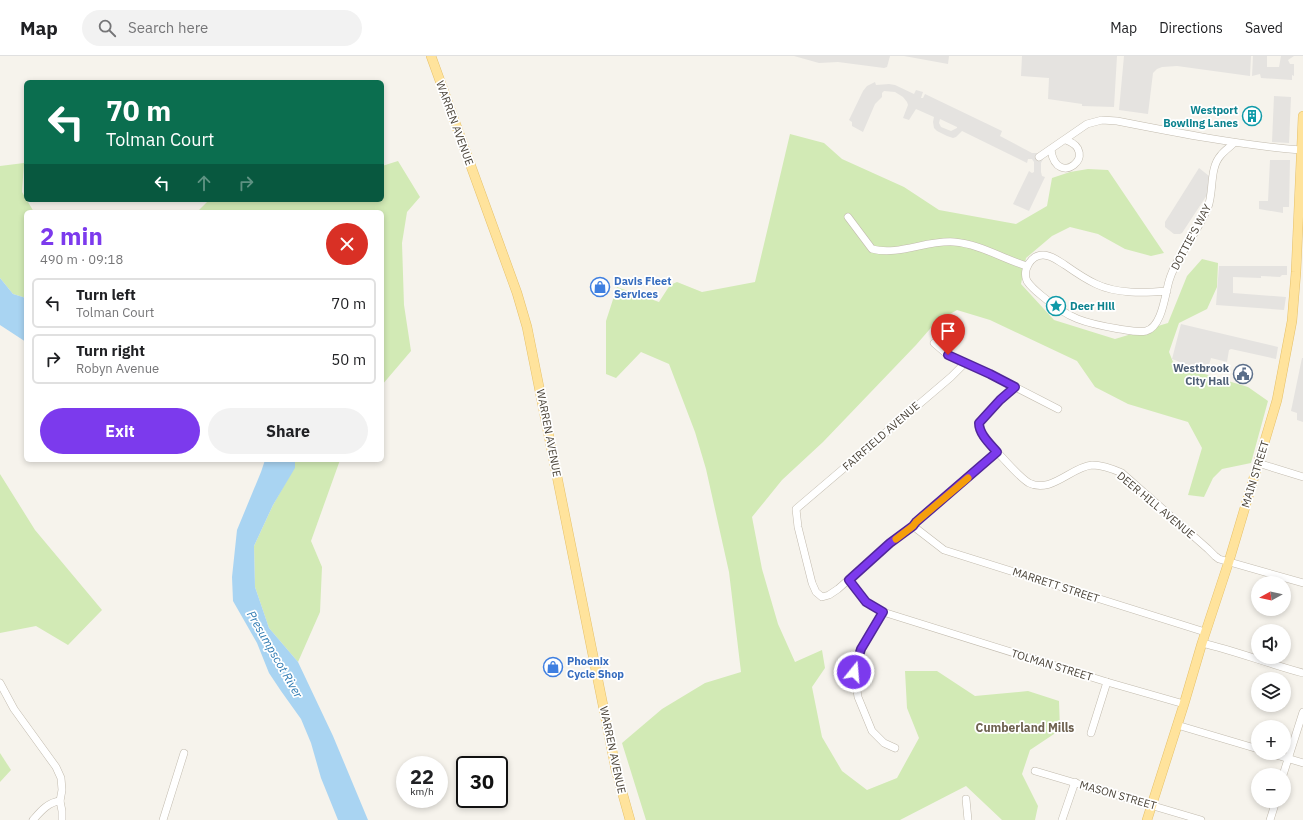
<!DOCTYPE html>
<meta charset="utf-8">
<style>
:root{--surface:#fff;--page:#f2f2f2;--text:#202124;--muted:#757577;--line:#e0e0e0;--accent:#7c3aed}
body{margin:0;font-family:"IBM Plex Sans",sans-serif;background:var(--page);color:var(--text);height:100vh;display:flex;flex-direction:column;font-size:15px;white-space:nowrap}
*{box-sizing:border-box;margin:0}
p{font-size:13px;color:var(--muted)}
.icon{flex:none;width:22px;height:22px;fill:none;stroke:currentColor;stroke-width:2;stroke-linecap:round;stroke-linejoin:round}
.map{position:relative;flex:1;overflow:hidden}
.details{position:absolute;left:24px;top:154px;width:360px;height:252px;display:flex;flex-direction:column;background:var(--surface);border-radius:6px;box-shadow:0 2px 6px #0003}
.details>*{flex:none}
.guide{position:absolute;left:24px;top:24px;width:360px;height:122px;border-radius:6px;box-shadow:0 2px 6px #0003;background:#0b6e4f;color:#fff;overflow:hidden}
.needle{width:26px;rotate:262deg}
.fabs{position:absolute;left:1251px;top:520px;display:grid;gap:8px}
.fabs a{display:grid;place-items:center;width:40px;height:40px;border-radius:50%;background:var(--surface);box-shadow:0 2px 6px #0003;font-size:20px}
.speed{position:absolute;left:396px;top:700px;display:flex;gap:8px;font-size:20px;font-weight:700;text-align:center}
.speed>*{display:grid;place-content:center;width:52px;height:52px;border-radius:50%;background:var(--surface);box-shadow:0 2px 6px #0003;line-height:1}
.speed small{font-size:10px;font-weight:400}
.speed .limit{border:2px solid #111;border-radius:6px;background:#fff;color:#111}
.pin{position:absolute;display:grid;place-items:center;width:34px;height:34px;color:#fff;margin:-41px -17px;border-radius:50% 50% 50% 0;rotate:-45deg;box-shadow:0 0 4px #0007}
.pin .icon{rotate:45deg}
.me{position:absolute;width:44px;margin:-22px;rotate:17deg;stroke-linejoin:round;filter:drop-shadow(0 0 3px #0008)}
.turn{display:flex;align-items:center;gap:14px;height:84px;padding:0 16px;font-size:18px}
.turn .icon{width:52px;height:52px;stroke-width:2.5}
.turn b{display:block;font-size:28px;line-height:34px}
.lanes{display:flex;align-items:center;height:38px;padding:0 16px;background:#0003;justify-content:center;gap:20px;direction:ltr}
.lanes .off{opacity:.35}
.round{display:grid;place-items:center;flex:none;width:42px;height:42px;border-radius:21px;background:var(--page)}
.overview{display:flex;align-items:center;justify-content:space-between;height:68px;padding:0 16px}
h1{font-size:24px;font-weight:700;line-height:30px;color:var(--accent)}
.button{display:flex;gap:8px;margin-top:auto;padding:8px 16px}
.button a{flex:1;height:46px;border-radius:24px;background:var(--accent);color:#fff;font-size:16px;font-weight:700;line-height:46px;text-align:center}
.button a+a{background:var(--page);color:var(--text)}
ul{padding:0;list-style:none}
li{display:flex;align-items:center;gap:12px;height:50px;margin:0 8px 6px;padding:0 8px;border:2px solid var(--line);border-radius:6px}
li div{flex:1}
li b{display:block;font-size:15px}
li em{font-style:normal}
header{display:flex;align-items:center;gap:24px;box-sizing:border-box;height:56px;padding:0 20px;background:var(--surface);border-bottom:1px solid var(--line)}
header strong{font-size:19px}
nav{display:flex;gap:22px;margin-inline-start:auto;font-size:14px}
.search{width:280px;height:36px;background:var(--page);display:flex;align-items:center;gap:10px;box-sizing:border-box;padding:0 14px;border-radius:22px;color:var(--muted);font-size:15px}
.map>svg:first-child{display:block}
.green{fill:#d2eab5}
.parking{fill:#e5e3e0;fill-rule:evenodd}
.water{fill:#a9d4f2}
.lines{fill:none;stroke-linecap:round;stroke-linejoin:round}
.minor-casing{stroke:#c2bbae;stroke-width:8}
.major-casing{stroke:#e6c16a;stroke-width:10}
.minor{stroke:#fff;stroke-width:7}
.major{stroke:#ffe39c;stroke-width:9}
.route-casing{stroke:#51269a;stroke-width:10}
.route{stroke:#7c3aed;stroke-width:7}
.slow{stroke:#f59e0b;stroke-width:7}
.labels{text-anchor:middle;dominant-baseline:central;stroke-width:3.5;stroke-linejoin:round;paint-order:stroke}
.culture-label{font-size:11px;font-weight:bold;fill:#0d838f;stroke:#fff;text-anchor:end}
.street-label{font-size:11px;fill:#4b4439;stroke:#fff}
.shop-label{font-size:11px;font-weight:bold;fill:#366cbe;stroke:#fff;text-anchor:start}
.service-label{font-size:11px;font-weight:bold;fill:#4e5e75;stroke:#fff;text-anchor:end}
.water-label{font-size:12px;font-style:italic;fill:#2e7ab2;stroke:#fff}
.neighbourhood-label{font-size:12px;font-weight:bold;fill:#6e6250;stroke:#fff}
</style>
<header>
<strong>Map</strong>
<div class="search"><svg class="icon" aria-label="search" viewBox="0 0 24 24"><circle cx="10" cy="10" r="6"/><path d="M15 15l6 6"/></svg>Search here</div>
<nav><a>Map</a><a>Directions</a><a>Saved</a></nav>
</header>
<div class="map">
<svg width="1303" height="764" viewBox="0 0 1303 764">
<rect width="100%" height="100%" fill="#f6f3ec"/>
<g class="green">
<polygon points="790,78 824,87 842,103 904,131 939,154 1016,168 1047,150 1052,122 1070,116 1088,113 1108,114 1164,197 1151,200 1125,193 1098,178 1070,171 1052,180 1026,202 1021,228 1054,264 1115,283 1168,267 1187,220 1202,203 1218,207 1217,231 1207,253 1179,267 1169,296 1173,306 1198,316 1248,331 1268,345 1251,407 1222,413 1213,422 1204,441 1188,439 1202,392 1188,366 1128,348 1095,331 1077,305 990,264 957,254 936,266 916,289 823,386 782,424 752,461 762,513 778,568 795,606 822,594 825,612 812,631 822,681 842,715 867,734 897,722 919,682 907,652 905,615 937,615 975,640 1028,635 1059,645 1060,674 1030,694 1022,718 1038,750 1035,764 1002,764 966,730 900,764 646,764 622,687 662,653 705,627 741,616 729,516 706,413 695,376 669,308 641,296 616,322 606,318 606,265 617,231 659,246 670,229 677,226 702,236 755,226"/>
<polygon points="398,105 420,141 407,156 402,187 404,249 411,295 382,329 382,156 197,156 209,144 382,144 382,110"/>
<polygon points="24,107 22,136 34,156 26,156 26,242 13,238 0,222 0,110"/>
<polygon points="295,404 340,404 311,485 322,511 320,556 298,606 269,572 255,531 254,490 273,449 294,412"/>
<polygon points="0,418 35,474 102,554 68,589 36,570 0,577"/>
<polygon points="0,697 11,714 0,726"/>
</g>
<g class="parking">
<polygon points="794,0 890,0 887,11 884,12 838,6 819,7"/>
<polygon points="904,0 949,0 948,8"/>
<polygon points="1022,0 1117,0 1114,51 1082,50 1082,48 1048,43 1049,22 1021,20"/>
<polygon points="1124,0 1251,0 1250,20 1177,10 1162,11 1157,13 1153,17 1148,58 1119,54"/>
<polygon points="1253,0 1267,0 1267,11 1279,11 1281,0 1294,0 1288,4 1290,8 1294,8 1294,20 1292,19 1292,24 1261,22 1260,18 1252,20"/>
<path d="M875,26L876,29L889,28L895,29L914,38L916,34L923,36L921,42H923L925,38L1002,75L1000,80L1032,97H1038L1043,103L1041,107V116L1042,120L1045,121L1029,155L1013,148L1029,115L1032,117L1034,116V106L1032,103H1028L1027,107L962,75L956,81L953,82L947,80L937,75L934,72L933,66L934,61L916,53L909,64L903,62L908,49L907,46L903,41L895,36L884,35L882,37V41L875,48L863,76L852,70V66L849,64L863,35L867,30ZM940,63L957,71V72L951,75L941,71L939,67Z"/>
<polygon points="1274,40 1291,41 1289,87 1272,86"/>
<polygon points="1270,104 1290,104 1289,151 1283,151 1283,157 1259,153 1259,145 1268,145"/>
<polygon points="1199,112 1209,120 1207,139 1182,177 1180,178 1174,178 1165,171 1165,166"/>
<polygon points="1219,210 1287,210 1287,219 1282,219 1280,221 1261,220 1261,222 1233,221 1233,237 1286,241 1284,254 1216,249"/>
<polygon points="1181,268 1278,291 1276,303 1231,293 1229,294 1227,306 1211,302 1207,316 1172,303"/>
<polygon points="1302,302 1303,302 1303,366 1297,364 1297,357 1291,355"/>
</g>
<g class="water">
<polygon points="0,222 13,238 26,242 26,286 0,269"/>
<polygon points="265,404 295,404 295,412 273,449 254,490 255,531 269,572 298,606 333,680 368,764 338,764 321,722 311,687 301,663 281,635 269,617 257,587 233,545 232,521 237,474 261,416"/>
</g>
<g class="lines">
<defs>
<g id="minor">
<path d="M1051,94C1057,134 1101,97 1066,84"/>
<path d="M1039,101L1087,68L1102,64L1117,65C1178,77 1239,89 1301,94"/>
<path d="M848,161L872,193C899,200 926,184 954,186C980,188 1003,203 1027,210"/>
<path d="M1167,235C1144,237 1117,238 1096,228C1085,223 1075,216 1065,209C1058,205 1052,199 1043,199C1031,199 1022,214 1027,225C1031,231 1037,236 1042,240C1069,263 1084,267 1119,273C1127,274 1137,277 1146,275C1162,271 1165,239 1169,225C1177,198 1198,177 1208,151C1214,135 1209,112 1221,99C1225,94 1230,91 1234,87"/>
<polyline points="934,287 948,299 990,318 1058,353"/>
<polyline points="965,307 951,321 796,453 798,471 812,527 816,536 822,541 829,539 838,533 890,487 913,470 916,466 997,396"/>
<path d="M1015,331L1000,344L979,367C979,378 991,389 998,397C1007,406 1019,421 1029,427C1051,438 1071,411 1092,409C1102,409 1113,413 1122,417L1208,493L1215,500L1219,503L1303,527"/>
<polyline points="1258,407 1303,421"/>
<polyline points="913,470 944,494 1205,576"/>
<polyline points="849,524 866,546 883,556 1107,626 1184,648"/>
<polyline points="883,556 861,593 854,616 858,641 872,675 884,687 895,692"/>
<path d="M1202,587C1236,595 1269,608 1303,617"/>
<polyline points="0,627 14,653 56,711 61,722 62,734 60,745 62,755 62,764"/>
<polyline points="1177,669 1258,693"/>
<polyline points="1091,677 1107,626"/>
<polyline points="1270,697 1303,707"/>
<polyline points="1035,715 1201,764"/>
<polyline points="1283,719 1303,656"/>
<polyline points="966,743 968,764"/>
<path d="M33,764C40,756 48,746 60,745"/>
<polyline points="163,764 184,697"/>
<polyline points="1062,764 1075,726"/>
<polyline points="1270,764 1276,745"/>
</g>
<g id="major">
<polyline points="431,0 517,237 527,271 616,714 630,764"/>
<polyline points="1147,764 1184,648 1202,587 1229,505 1277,344 1292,265 1296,216 1303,60"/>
</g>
</defs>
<use href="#minor" class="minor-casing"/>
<use href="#major" class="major-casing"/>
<use href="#minor" class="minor"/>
<use href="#major" class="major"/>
</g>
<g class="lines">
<defs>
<path id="route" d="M854,616L861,593L883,556L866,546L849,524L890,487L913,470L916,466L997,396C990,388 979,378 979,367L1000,344L1015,331L990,318L948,299"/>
</defs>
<use href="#route" class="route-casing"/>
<use href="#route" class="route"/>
<polyline class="slow" points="896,483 913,470 916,466 968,422"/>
</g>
<defs>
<symbol id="building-ring" viewBox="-11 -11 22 22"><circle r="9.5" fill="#fff" stroke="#0f9aa8" stroke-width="1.5"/><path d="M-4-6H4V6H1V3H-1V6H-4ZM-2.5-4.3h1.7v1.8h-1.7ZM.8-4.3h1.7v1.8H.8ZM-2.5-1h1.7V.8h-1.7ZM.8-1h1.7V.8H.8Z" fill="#0f9aa8"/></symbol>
<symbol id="shop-ring" viewBox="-11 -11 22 22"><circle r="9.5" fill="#fff" stroke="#3f7fe0" stroke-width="1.5"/><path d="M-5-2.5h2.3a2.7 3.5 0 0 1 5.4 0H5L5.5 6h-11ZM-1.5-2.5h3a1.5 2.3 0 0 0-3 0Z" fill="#3f7fe0"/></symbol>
<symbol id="sight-ring" viewBox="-11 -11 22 22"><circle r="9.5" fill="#fff" stroke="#0f9aa8" stroke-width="1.5"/><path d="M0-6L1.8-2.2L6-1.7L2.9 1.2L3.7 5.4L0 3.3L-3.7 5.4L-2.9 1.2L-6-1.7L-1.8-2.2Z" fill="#0f9aa8"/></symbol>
<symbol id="civic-ring" viewBox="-11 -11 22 22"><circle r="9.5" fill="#fff" stroke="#5c6f8a" stroke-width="1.5"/><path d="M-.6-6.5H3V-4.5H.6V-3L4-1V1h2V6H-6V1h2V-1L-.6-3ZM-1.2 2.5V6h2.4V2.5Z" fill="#5c6f8a"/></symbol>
</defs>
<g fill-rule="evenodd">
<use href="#building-ring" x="1241" y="49" width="22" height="22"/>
<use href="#shop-ring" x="589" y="220" width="22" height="22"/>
<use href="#sight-ring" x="1045" y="239" width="22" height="22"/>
<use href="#civic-ring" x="1232" y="307" width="22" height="22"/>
<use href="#shop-ring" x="542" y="600" width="22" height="22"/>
</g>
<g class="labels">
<g class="culture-label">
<text x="1238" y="54">Westport<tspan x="1238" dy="13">Bowling Lanes</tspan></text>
<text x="1070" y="250" text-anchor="start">Deer Hill</text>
</g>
<g class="street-label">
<text transform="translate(455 67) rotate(70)">WARREN AVENUE</text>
<text transform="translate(1191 181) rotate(-62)">DOTTIE'S WAY</text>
<text transform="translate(549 377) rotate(79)">WARREN AVENUE</text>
<text transform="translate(881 380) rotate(-41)">FAIRFIELD AVENUE</text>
<text transform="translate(1255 418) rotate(-73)">MAIN STREET</text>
<text transform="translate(1156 449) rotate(40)">DEER HILL AVENUE</text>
<text transform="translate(1056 529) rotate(18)">MARRETT STREET</text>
<text transform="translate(1052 609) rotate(17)">TOLMAN STREET</text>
<text transform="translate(613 694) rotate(78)">WARREN AVENUE</text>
<text transform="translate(1118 739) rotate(16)">MASON STREET</text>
</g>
<g class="shop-label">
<text x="614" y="225">Davis Fleet<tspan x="614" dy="13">Services</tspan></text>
<text x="567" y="605">Phoenix<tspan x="567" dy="13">Cycle Shop</tspan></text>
</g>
<g class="service-label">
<text x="1229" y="312">Westbrook<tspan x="1229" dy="13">City Hall</tspan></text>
</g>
<g class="water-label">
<text transform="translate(275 598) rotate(60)">Presumpscot River</text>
</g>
<g class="neighbourhood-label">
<text x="1025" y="671">Cumberland Mills</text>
</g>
</g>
</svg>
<div class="fabs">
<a><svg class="needle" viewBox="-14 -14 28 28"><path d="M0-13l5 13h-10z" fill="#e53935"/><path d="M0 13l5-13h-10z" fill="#757577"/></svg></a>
<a><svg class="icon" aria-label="sound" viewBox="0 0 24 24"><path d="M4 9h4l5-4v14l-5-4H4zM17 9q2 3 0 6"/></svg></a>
<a><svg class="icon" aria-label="layers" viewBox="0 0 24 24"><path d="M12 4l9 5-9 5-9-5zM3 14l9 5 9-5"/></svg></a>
<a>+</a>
<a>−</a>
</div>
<div class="speed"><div>22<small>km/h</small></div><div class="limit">30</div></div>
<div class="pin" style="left:948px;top:299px;background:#d93025"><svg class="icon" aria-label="arrive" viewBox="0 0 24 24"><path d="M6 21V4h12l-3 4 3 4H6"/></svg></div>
<svg class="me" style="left:854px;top:616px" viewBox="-20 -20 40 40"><circle r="17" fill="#7c3aed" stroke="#fff" stroke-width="3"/><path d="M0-11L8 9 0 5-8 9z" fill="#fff"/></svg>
<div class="guide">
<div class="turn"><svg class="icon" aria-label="left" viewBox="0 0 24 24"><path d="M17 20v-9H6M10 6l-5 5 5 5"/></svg><div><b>70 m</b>Tolman Court</div></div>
<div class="lanes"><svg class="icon" aria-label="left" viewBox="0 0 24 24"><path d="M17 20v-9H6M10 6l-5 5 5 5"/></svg><svg class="icon off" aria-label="ahead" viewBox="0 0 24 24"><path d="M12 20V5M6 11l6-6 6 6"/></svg><svg class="icon off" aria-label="right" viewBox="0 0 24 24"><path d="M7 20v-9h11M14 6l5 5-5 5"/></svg></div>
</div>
<section class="details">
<div class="overview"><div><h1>2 min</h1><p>490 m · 09:18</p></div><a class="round" style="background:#d93025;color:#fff"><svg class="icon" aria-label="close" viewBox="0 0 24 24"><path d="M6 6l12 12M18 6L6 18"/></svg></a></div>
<ul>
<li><svg class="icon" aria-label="left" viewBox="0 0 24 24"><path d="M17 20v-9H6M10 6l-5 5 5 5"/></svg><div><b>Turn left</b><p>Tolman Court</p></div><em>70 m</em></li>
<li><svg class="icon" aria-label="right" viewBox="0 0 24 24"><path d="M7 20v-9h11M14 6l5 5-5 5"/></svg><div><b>Turn right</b><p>Robyn Avenue</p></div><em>50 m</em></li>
</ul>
<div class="button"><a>Exit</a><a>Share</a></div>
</section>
</div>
